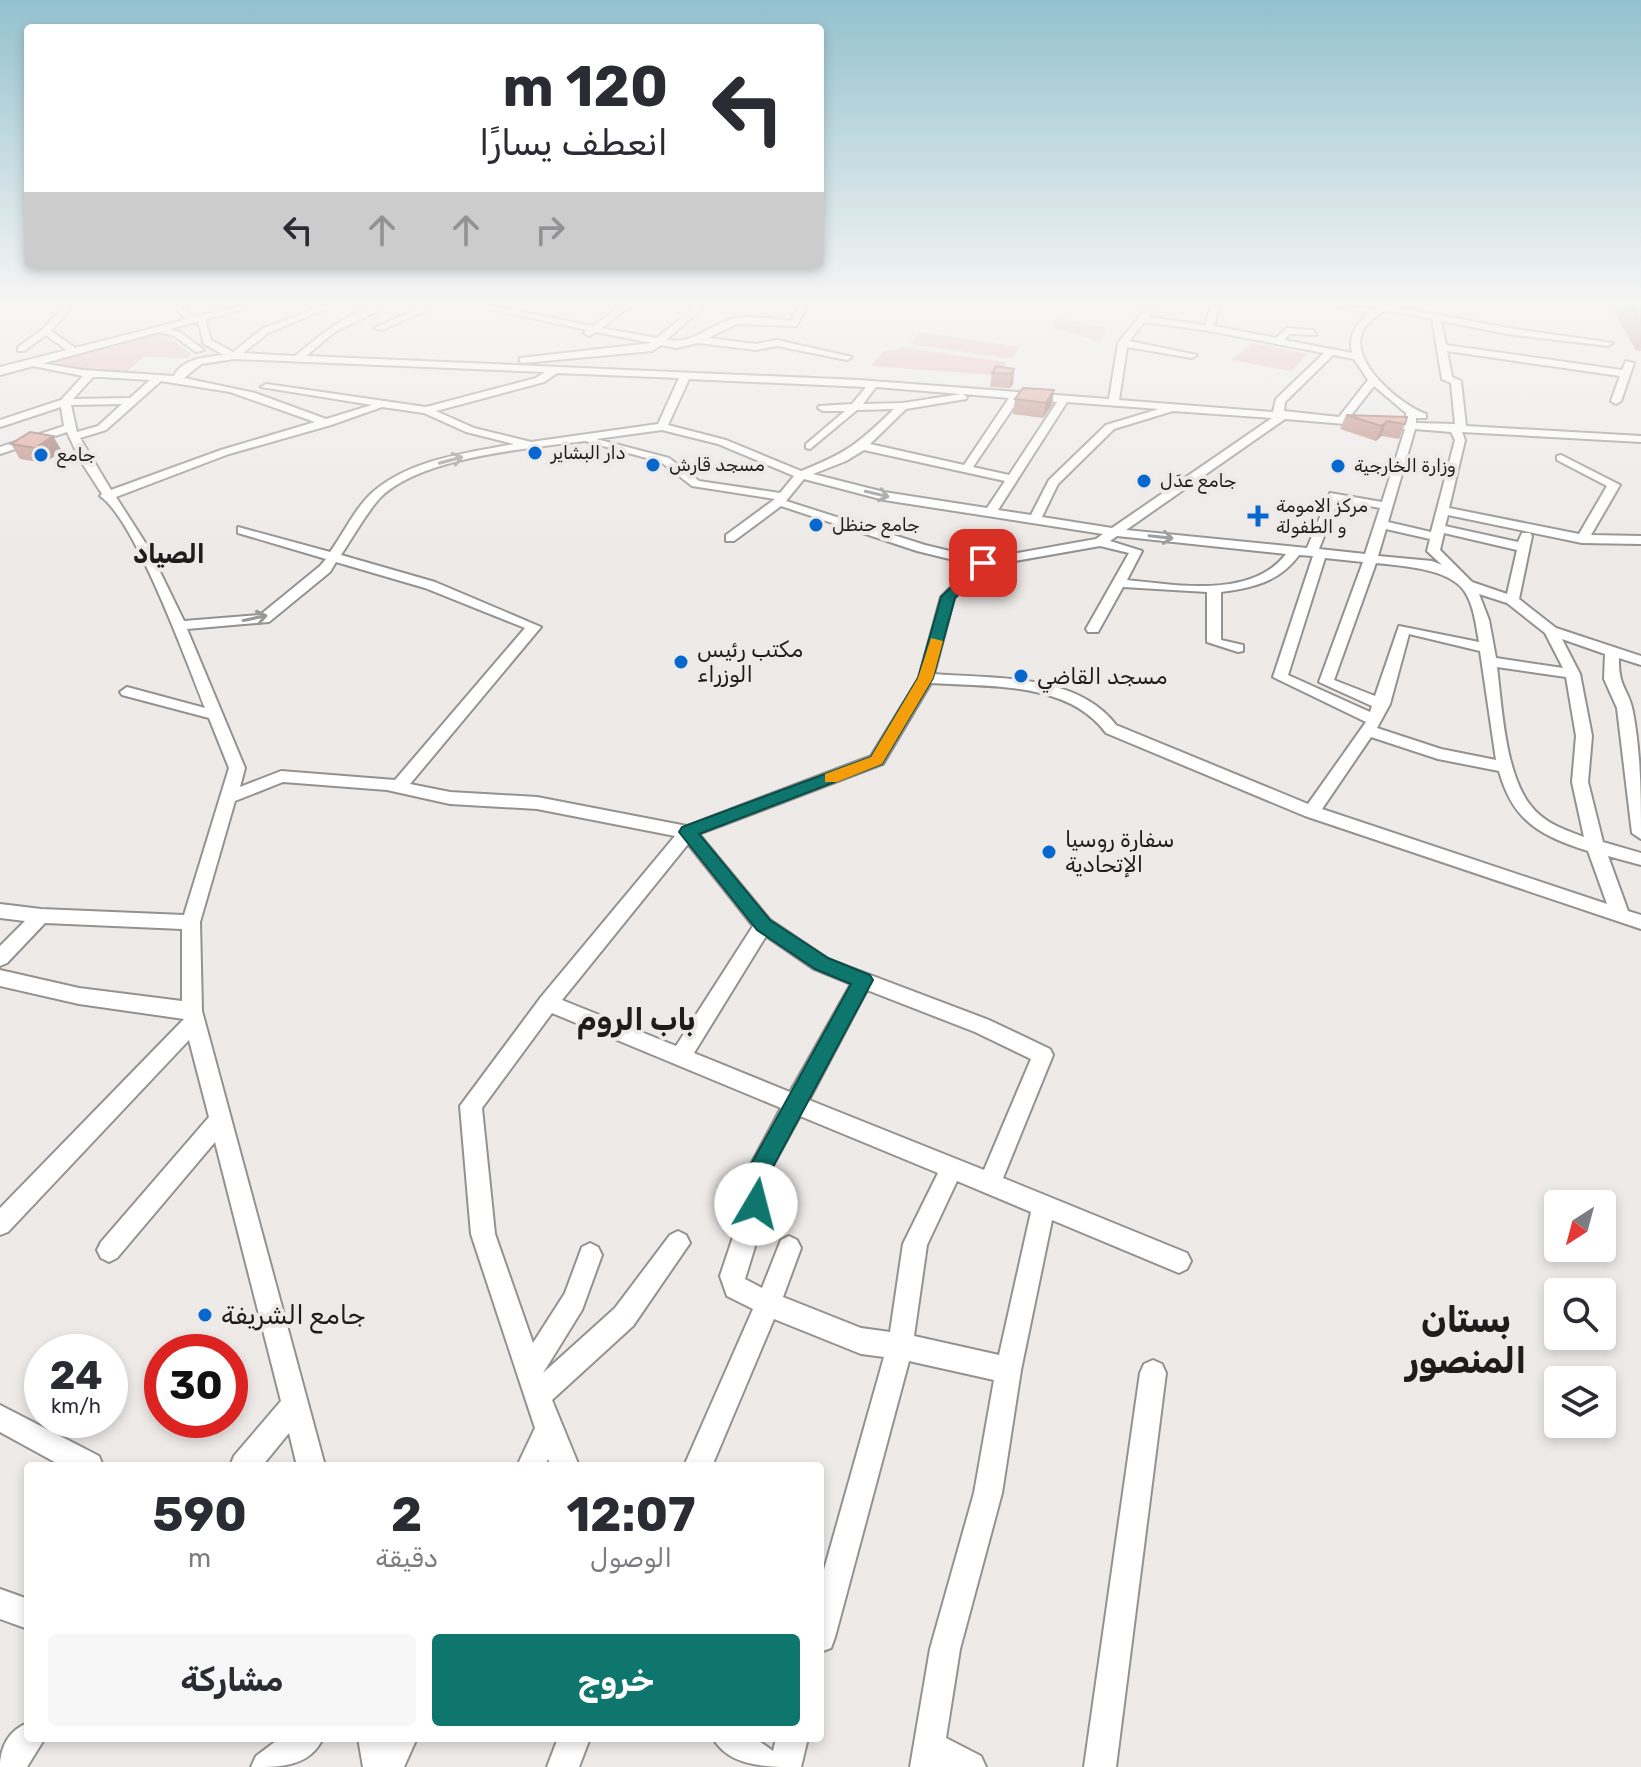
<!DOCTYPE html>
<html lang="ar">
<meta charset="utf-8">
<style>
:root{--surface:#fff;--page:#f7f7f7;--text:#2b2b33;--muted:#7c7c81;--accent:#0f766e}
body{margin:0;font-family:Rubik,Cairo,sans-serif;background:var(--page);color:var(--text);direction:rtl;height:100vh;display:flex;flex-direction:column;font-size:30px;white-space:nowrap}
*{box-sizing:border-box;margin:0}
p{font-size:26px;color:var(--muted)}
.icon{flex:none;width:44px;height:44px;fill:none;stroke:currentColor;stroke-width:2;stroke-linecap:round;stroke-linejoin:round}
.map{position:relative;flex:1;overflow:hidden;direction:ltr}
.drawer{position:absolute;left:24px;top:1462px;width:800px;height:280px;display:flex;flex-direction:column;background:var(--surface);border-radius:8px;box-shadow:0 4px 12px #0003;direction:rtl}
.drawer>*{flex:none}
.guide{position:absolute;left:24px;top:24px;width:800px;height:244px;border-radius:8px;box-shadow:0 4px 12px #0003;direction:rtl;background:#fff;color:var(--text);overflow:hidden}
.needle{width:52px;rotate:216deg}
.controls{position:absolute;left:1544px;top:1190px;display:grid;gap:16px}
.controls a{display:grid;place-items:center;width:72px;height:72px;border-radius:8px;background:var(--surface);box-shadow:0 4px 12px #0003;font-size:40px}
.speed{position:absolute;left:24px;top:1334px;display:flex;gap:16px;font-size:40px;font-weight:700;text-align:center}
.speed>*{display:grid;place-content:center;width:104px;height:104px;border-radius:50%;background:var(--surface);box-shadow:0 4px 12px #0003;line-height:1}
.speed small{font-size:20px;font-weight:400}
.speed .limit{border:12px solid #d22;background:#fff;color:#111}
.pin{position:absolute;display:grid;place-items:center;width:68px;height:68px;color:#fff;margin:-34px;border-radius:16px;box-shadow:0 4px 12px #0006}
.me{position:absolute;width:88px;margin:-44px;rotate:8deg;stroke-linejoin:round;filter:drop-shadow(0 0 6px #0008)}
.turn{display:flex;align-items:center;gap:28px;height:168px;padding:0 24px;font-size:36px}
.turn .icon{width:104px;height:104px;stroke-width:2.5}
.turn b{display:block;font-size:56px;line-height:68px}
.lanes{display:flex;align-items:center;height:76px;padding:0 24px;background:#0003;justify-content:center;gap:40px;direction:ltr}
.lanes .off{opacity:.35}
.eta{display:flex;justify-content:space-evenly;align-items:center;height:136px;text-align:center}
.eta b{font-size:48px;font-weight:700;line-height:56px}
.primary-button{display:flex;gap:16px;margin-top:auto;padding:16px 24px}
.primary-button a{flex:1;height:92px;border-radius:8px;background:var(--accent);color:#fff;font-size:32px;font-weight:700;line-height:92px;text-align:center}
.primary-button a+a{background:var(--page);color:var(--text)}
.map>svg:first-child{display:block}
.green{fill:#e6b4c3}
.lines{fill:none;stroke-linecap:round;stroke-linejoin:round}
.minor-casing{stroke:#94918f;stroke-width:4}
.major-casing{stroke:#94918f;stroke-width:4}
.minor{fill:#fff;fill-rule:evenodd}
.major{fill:#fff;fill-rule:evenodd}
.wall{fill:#bf8d82}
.shaded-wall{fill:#9b736a}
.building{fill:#dea497;stroke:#9b736a;stroke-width:2}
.oneway{stroke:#9a9999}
.route{fill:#0f766e;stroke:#0a4d48;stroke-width:2}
.slow{fill:#f59e0b}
.poi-dot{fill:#0667cf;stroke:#edeae8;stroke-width:3}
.labels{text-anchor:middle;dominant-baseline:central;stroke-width:8;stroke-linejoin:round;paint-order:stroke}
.far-poi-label{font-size:18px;fill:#1e1d1c;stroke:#edeae8;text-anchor:start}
.poi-label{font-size:22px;fill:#1e1d1c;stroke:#edeae8;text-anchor:start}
.far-district-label{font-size:26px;font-weight:bold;fill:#1e1d1c;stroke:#edeae8}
.near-poi-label{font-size:26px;fill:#1e1d1c;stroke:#edeae8;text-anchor:start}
.district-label{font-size:30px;font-weight:bold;fill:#1e1d1c;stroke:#edeae8}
.near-district-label{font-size:36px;font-weight:bold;fill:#1e1d1c;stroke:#edeae8}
</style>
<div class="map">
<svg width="1641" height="1767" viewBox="0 0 1641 1767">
<rect width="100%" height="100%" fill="#edeae8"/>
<g class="green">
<polygon points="1056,317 1106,328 1100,341 1053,329"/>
<polygon points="162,332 191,354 188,358 144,357 124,374 67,372 41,364"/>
<polygon points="920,332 1020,347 1012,359 910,344"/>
<polygon points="1253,343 1308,354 1291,371 1231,360"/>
<polygon points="904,348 1006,362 1002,371 994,375 871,366 882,352"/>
</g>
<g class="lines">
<defs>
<g id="minor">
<polygon points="64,306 73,306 51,331 74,347 74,351 68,351 46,335 24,351 18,351 18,347 43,329"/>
<polygon points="173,306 182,306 195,318 187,320"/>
<path d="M322,306H333L268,333L243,353L295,356C321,335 353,306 388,306L336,331L306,356L859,380L1109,399L1118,343L1148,306H1156L1148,317L1205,325L1211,306H1219L1214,326L1276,338L1287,328L1313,330L1316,335L1289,334L1284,340L1352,353C1348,335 1356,324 1369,313L1336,306L1375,309L1392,306L1508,328L1613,343L1608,346L1508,334L1441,321L1446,345L1622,370L1626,361L1634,363L1621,401L1616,404L1611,401L1620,376L1447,351L1452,377L1461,381L1466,426L1641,436V442L1462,432L1465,440L1449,508L1579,534L1607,486L1557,460V456L1561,455L1620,485L1591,535L1641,536V544L1582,543L1448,515L1445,526L1518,542L1522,533H1530L1532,536L1519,599L1556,628L1641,656V665L1619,658C1618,688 1629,689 1633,712C1641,755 1641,796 1641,839L1632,833L1617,708L1604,679L1605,654L1562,639L1580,674L1592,736L1588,782L1603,842L1641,853V865L1608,856L1628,911L1641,915V929L1305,816L1106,733C1068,681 988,687 931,683L883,764L699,834L770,920L828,959L989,1020L1050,1049L1053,1055L1003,1178L1187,1253L1191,1261L1187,1269L1179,1273L1052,1220L1021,1370L1002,1493L960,1649L946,1738L981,1756L986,1767H910L930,1649L974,1493L994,1380L909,1361L835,1637L831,1648L820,1652V1584L884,1357L861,1354L774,1319L712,1466H684L753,1309L727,1296L720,1276L744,1204V1177L781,1108L552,1013L482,1108L495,1234L533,1343L565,1293L582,1247L590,1243L598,1247L602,1255L582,1310L543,1373L615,1308L670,1235L678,1231L686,1235L690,1243L633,1326L552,1400L579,1466H551L548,1459L545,1466H517L535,1428L471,1234L460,1106L541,997L675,836L537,809L450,804L387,790L283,782L235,801L200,922L202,1011L325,1466H297L289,1433L262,1466H230L234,1456L281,1401L215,1142L117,1258L109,1262L101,1258L97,1250L101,1242L209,1117L189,1040L8,1232L0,1235V1208L184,1019L79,1004L0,986V970L79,988L182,1001V929L45,923L7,963L0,966V946L25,921L0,918V904L41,909L184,915L229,768L209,718L122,695L120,692L127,687L205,708C187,663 135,519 100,496L102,494L80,460L67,432L0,454V447L64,426L61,407L0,427V420L61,400L83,376L28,365V361L83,370L174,376C183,358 206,357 224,355L204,344L197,317L205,319L211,340L233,352L262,329ZM1386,310L1432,319L1442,379L1451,383L1455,424L1416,423V418H1426V414C1401,405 1354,366 1361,336C1364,324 1376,316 1386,310ZM1144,322L1209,331L1324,353L1276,399L1273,412L1119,400L1127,347L1192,358L1197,355L1129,341ZM1333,355L1354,359L1368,380L1339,417L1284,411L1285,402ZM234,359L545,372L536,378L426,407L266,384L261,387L372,405L326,419L255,393L184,378L201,364ZM557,373L679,378L658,424L531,442L474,428L436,411L544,382ZM93,377H101L150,380L130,398L73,399ZM689,379L866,387L852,404L819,406L818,408L823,411H845L806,444V448L810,449L857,410L894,409C859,443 847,453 801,471L726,440L668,425ZM161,381L230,392L315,422L221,450L111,490L80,438L106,430ZM1374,386L1406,413V422L1349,418ZM876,387L961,394L903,403L863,404ZM963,394L1009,398L964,465L870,444L906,409L966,399L967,397ZM1019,399L1057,402L1009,475L973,467ZM1067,402L1159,409L1106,425L1049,480L1031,515L998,510ZM122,404L98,426L77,432L71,405ZM382,407L424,413L466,432L514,444C467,453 412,459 374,491C356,506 344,533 330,552L238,527V533L326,559L320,566L260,615L184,621L148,547L116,497L229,454L331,425ZM1173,411L1272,418L1112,528L1042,517L1058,484L1114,429ZM1285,419L1405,429L1382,502L1330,493L1307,548L1126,530ZM1415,429L1451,432L1455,440L1431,532L1388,522ZM662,430L718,444L794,476L780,493L699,481L669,458L596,439ZM585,441L661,462L692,486L775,499L726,535V541H734L781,506L917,551L974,565L941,597L919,678L871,756L687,826L537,797L450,792L410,784L541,627L435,582L341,555C353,537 365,515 379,499C418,457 531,448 585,441ZM864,450L1005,481L987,508L884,492L813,474L846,461ZM804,479L884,500L1103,534L1096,539L983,559L925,545L786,501ZM1338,500L1380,508L1365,554L1319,549ZM1386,529L1430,539L1427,551L1442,565L1432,561L1378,556ZM1444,533L1517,550L1507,594L1472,582L1440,550ZM1117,536L1286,554C1252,599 1176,585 1127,580L1142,551L1110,541ZM1100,546L1129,553L1086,629L1088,632H1098L1123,587L1207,592V642L1238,652L1243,651V645L1221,640V592C1253,588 1279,582 1299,555L1313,556L1273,677L1366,722L1308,804L1116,725C1077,673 994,679 934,674L954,598L987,566ZM1325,558L1363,562L1319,682L1372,706L1370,712L1288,675ZM336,562L425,588L525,628L395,780L281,771L240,787L245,768L187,629L269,622L330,572ZM1376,563C1401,566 1450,568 1465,592C1474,606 1476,626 1479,642L1399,626L1375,696L1334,680ZM1479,594L1507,603L1545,633L1563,668L1496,658L1489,620ZM1409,634L1480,651L1496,760L1441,749L1377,728L1390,704ZM1497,667L1566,677L1576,736L1572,782L1584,837C1565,830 1544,823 1531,806C1505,774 1502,707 1497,667ZM1371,737L1438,759L1499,771C1513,822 1541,836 1588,851L1607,904L1322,809ZM688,844L753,926L676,1046L562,1000ZM766,936L814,969L851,984L790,1092L694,1053ZM867,990L975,1032L1031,1059L984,1170L809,1100ZM800,1116L938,1173L903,1244L890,1332L861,1328L783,1297L801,1248L797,1240L789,1236L781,1240L762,1288L745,1279L768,1204L766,1178ZM957,1181L1031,1212L999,1355L914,1336L927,1245Z"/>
<polygon points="425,306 436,306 382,330 374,328"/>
<path d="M475,306H491L593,326L621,306H630L602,328L657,338L696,306H705L666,340C693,345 709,325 732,319C749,314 773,320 790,321L800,306H808L796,326L737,324L708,338L756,344L777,340L852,357L847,360L777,346L756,350L698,343L676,348L661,345L652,351L523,363L520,362V358L652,343L596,332L589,336L584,333L587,330Z"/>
<polygon points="162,327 180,332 204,350 196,352 174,336 159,332"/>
<polygon points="1153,1360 1162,1364 1166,1373 1116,1767 1084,1767 1140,1373 1144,1364"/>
<polygon points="0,1405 99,1456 103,1466 62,1466 0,1432"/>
<polygon points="0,1589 28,1599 28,1629 0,1619"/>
<path d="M28,1723V1738H45L27,1767H0C0,1747 9,1730 28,1723Z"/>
<path d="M280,1738H323C310,1767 280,1767 251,1767L256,1756Z"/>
<polygon points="358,1738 417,1738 404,1767 363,1767"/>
<polygon points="558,1738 590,1738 579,1767 547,1767"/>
<path d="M713,1738H755L773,1751L776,1738H808L801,1767C767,1767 729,1767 713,1738Z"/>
</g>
<polygon id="major" points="239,306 255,306 0,375 0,367"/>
</defs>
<use href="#minor" class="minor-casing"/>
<use href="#major" class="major-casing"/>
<use href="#minor" class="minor"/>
<use href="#major" class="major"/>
</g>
<g class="wall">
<polygon points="1611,306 1641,306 1641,351 1636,351"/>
<polygon points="1014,369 1013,384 1010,388 990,387 992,373"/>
<polygon points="1023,388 1052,405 1043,418 1013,414 1015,399"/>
<polygon points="1346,415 1405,424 1399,439 1381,436 1376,441 1340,429"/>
<polygon points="11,444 62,451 44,463 20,459"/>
</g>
<g class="shaded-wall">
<polygon points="1014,369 1013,384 1010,388 1012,374"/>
<polygon points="1054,390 1052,405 1043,418 1046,403"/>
<polygon points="1387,421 1381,436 1376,441 1382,426"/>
<polygon points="53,436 62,451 44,463 35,448"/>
</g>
<g class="building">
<polygon points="1631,306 1641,306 1641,323"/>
<polygon points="996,366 1014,369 1012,374 992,373"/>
<polygon points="1023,388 1054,390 1046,403 1015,399"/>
<polygon points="1346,415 1407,417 1405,424 1387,421 1382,426"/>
<polygon points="30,432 53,436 35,448 11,444"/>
</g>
<defs><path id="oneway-shaft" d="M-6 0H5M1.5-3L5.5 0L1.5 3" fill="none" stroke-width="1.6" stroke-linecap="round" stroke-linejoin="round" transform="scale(2)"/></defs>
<g class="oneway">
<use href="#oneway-shaft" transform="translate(451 460) rotate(-15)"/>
<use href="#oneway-shaft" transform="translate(877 494) rotate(13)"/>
<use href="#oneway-shaft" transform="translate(1161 537) rotate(6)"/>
<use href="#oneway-shaft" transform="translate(255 618) rotate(-12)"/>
</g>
<linearGradient id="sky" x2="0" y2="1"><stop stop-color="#93c1ce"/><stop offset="0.55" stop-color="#f7f6f5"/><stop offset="1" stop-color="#f7f6f5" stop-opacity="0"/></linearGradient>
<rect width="1641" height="553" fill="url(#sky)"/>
<polygon class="route" points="978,560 990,563 955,598 933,678 882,764 699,834 770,920 828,958 870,975 873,980 767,1178 768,1204 764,1211 756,1215 748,1211 744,1177 851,984 815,969 757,930 679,832 682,827 871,757 918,678 941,597"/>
<polygon class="slow" points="931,638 943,641 933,678 882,764 837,782 825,782 825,774 871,757 918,678"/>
<g class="poi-dot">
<circle cx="535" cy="453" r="8"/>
<circle cx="41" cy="455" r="8"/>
<circle cx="653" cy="465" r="8"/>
<circle cx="1338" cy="466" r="8"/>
<circle cx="1144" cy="481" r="8"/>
<path d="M1254 504h8v8h8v8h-8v8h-8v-8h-8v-8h8z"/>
<circle cx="816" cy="525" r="8"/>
<circle cx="681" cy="662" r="8"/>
<circle cx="1021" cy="676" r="8"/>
<circle cx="1049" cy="852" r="8"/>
<circle cx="205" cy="1315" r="8"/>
</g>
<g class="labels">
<g class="far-poi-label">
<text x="551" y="453">دار البشاير</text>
<text x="57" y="455">جامع</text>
<text x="669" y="465">مسجد قارش</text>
<text x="1354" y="466">وزارة الخارجية</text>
<text x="1160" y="481">جامع عدَل</text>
<text x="1276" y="506">مركز الامومة<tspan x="1276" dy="21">و الطفولة</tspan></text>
<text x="832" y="525">جامع حنظل</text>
</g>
<g class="poi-label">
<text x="697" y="649">مكتب رئيس<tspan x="697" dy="25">الوزراء</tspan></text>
<text x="1037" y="676">مسجد القاضي</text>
<text x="1065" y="839">سفارة روسيا<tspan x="1065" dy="25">الإتحادية</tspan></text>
</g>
<g class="far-district-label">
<text x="169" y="554">الصياد</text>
</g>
<g class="near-poi-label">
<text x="221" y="1315">جامع الشريفة</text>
</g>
<g class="district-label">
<text x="636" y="1020">باب الروم</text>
</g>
<g class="near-district-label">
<text x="1466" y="1319">بستان<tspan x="1466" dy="41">المنصور</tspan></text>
</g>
</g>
</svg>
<div class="controls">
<a><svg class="needle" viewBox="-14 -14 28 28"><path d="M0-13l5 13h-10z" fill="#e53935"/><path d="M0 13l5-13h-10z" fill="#7c7c81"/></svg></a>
<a><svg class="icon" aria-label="search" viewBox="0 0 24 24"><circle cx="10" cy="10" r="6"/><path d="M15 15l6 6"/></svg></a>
<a><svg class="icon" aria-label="layers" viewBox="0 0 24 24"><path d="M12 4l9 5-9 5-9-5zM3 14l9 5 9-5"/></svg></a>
</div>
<div class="speed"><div>24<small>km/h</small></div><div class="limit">30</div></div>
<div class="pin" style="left:983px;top:563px;background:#d93025"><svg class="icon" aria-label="arrive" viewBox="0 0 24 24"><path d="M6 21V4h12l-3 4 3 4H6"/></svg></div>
<svg class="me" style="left:756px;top:1204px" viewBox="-20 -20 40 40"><circle r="19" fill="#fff"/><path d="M0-13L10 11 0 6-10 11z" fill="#0f766e"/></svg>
<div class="guide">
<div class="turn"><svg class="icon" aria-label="left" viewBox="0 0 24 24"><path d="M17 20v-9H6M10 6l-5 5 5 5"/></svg><div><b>120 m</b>انعطف يسارًا</div></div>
<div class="lanes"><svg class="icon" aria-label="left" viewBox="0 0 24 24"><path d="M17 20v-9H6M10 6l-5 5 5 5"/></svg><svg class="icon off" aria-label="ahead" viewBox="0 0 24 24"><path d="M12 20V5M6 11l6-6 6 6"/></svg><svg class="icon off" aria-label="ahead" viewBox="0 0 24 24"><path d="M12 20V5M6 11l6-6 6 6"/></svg><svg class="icon off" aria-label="right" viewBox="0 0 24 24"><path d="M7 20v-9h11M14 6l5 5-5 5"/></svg></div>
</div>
<section class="drawer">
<div class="eta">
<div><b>12:07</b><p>الوصول</p></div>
<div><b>2</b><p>دقيقة</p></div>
<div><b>590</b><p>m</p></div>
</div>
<div class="primary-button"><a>خروج</a><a>مشاركة</a></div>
</section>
</div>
